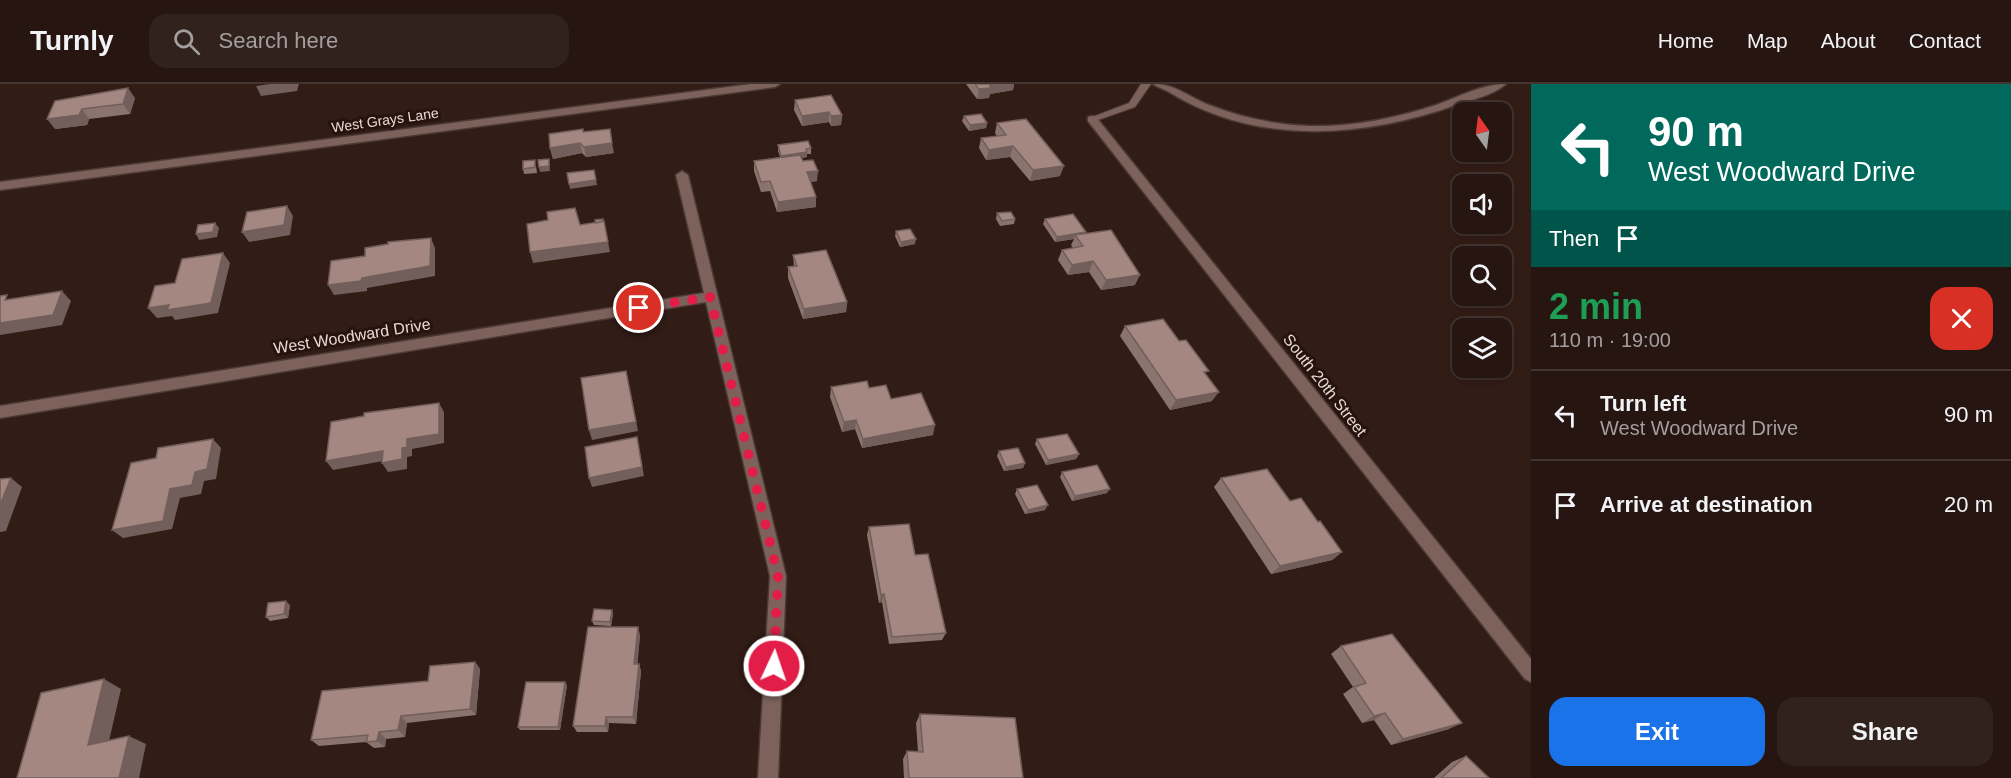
<!DOCTYPE html>
<meta charset="utf-8">
<style>
:root{--surface:#261510;--page:#32221e;--text:#f1f3f6;--muted:#a49f9f;--line:#423430;--accent:#1a73e8}
body{margin:0;font-family:Arial,sans-serif;background:var(--page);color:var(--text);height:100vh;display:flex;flex-direction:column;font-size:22px;white-space:nowrap}
*{box-sizing:border-box;margin:0}
p{font-size:20px;color:var(--muted)}
.icon{flex:none;width:33px;height:33px;fill:none;stroke:currentColor;stroke-width:2;stroke-linecap:round;stroke-linejoin:round}
.map{position:relative;flex:1;overflow:hidden}
.details{display:flex;flex-direction:column;background:var(--surface);width:480px}
.details>*{flex:none}
.guide{background:#00695c;color:#fff;overflow:hidden}
.needle{width:39px;rotate:346deg}
.tools{position:absolute;left:1452px;top:18px;display:grid;gap:12px}
.tools a{display:grid;place-items:center;width:60px;height:60px;border-radius:12px;background:var(--surface);box-shadow:0 3px 9px #0003,0 0 0 2px var(--line);font-size:30px}
.pin{position:absolute;display:grid;place-items:center;width:51px;height:51px;color:#fff;margin:-26px;border:3px solid #fff;border-radius:50%;box-shadow:0 2px 6px #0007}
.me{position:absolute;width:66px;margin:-33px;rotate:3deg;stroke-linejoin:round;filter:drop-shadow(0 0 4px #0008)}
.turn{display:flex;align-items:center;gap:21px;height:126px;padding:0 18px;font-size:27px}
.turn .icon{width:78px;height:78px;stroke-width:2.5}
.turn b{display:block;font-size:42px;line-height:51px}
.then{display:flex;align-items:center;height:57px;padding:0 18px;background:#0003;gap:12px;font-size:22px}
.round{display:grid;place-items:center;flex:none;width:63px;height:63px;border-radius:18px;background:var(--page)}
.headline{display:flex;align-items:center;justify-content:space-between;height:102px;padding:0 18px}
h1{font-size:36px;font-weight:800;line-height:45px;color:#1e9e55}
.primary-button{display:flex;gap:12px;margin-top:auto;padding:12px 18px}
.primary-button a{flex:1;height:69px;border-radius:18px;background:var(--accent);color:#fff;font-size:24px;font-weight:800;line-height:69px;text-align:center}
.primary-button a+a{background:var(--page);color:var(--text)}
ul{padding:0;list-style:none}
li{display:flex;align-items:center;gap:18px;height:90px;padding:0 18px;border-top:2px solid var(--line)}
li div{flex:1}
li b{display:block;font-size:22px}
li em{font-style:normal}
header{display:flex;align-items:center;gap:36px;box-sizing:border-box;height:84px;padding:0 30px;background:var(--surface);border-bottom:2px solid var(--line)}
header strong{font-size:28px}
nav{display:flex;gap:33px;margin-inline-start:auto;font-size:21px}
.search{width:420px;height:54px;background:var(--page);display:flex;align-items:center;gap:15px;box-sizing:border-box;padding:0 21px;border-radius:18px;color:var(--muted);font-size:22px}
main{display:flex;flex:1;min-height:0}
.map>svg:first-child{display:block}
.lines{fill:none;stroke-linecap:round;stroke-linejoin:round}
.lane-casing{stroke:#4b3935;stroke-width:2}
.street-casing{stroke:#4b3935;stroke-width:3}
.lane{fill:#7d625b;fill-rule:evenodd}
.street{fill:#7d625b;fill-rule:evenodd}
.wall{fill:#8c746e}
.shaded-wall{fill:#725e5a}
.building{fill:#a38780;stroke:#725e5a;stroke-width:1.5}
.route{stroke:#e11d48;stroke-width:10;stroke-dasharray:0 18}
.labels{text-anchor:middle;dominant-baseline:central;stroke-width:6;stroke-linejoin:round;paint-order:stroke}
.far-street-label{font-size:14px;fill:#e8d9d5;stroke:#27130d}
.street-label{font-size:16px;fill:#e8d9d5;stroke:#27130d}
</style>
<header>
<strong>Turnly</strong>
<div class="search"><svg class="icon" aria-label="search" viewBox="0 0 24 24"><circle cx="10" cy="10" r="6"/><path d="M15 15l6 6"/></svg>Search here</div>
<nav><a>Home</a><a>Map</a><a>About</a><a>Contact</a></nav>
</header>
<main>
<div class="map">
<svg width="1531" height="694" viewBox="0 0 1531 694">
<rect width="100%" height="100%" fill="#321c16"/>
<g class="lines">
<defs>
<polygon id="lane" points="1141,0 1151,0 1135,23 1095,37 1087,35 1129,19"/>
<g id="street">
<polygon points="751,0 780,0 775,3 0,106 0,98"/>
<path d="M1153,0C1177,0 1189,14 1212,22C1243,34 1277,41 1310,42C1353,43 1396,34 1436,21C1459,13 1482,0 1506,0C1494,11 1471,16 1456,21C1363,54 1256,62 1169,8C1164,5 1157,3 1153,0Z"/>
<polygon points="1092,32 1096,33 1531,575 1531,598 1525,595 1088,37 1088,33"/>
<polygon points="682,87 688,91 786,492 778,694 758,694 770,492 706,218 0,334 0,322 704,209 676,91"/>
</g>
</defs>
<use href="#lane" class="lane-casing"/>
<use href="#street" class="street-casing"/>
<use href="#lane" class="lane"/>
<use href="#street" class="street"/>
</g>
<g class="wall">
<polygon points="966,0 1014,0 1013,6 990,10 989,14 977,15"/>
<polygon points="135,14 130,30 89,35 87,41 55,45 55,17"/>
<polygon points="795,16 842,31 841,41 831,42 829,38 802,42 794,26"/>
<polygon points="964,32 987,39 986,44 969,47 962,37"/>
<polygon points="997,39 1060,92 1030,97 1010,73 986,76 979,64 981,54 997,52 995,49"/>
<polygon points="584,48 614,69 586,73 582,69 553,75 550,64"/>
<polygon points="778,61 811,64 811,70 807,70 807,73 801,74 803,77 817,97 810,98 816,113 816,123 777,128 770,107 761,108 754,87 754,77 780,73 778,67"/>
<polygon points="536,82 537,89 524,90 523,85"/>
<polygon points="997,129 1015,135 1014,140 1000,142 996,135"/>
<polygon points="1045,135 1085,150 1135,201 1101,206 1089,188 1068,191 1058,176 1062,166 1073,164 1071,161 1074,155 1055,158 1043,140"/>
<polygon points="896,147 915,160 900,163 895,152"/>
<polygon points="793,171 847,218 846,228 803,235 788,194 788,183 794,183"/>
<polygon points="1125,242 1179,257 1206,291 1212,317 1170,326 1120,252"/>
<polygon points="831,303 869,304 891,315 933,351 862,364 855,345 842,348 830,313"/>
<polygon points="1037,355 1079,370 1076,375 1046,381 1035,360"/>
<polygon points="999,367 1025,379 1023,384 1004,387 997,372"/>
<polygon points="1062,388 1107,409 1072,417 1060,393"/>
<polygon points="1221,394 1290,417 1318,438 1342,468 1332,476 1271,490 1214,403"/>
<polygon points="1017,405 1045,426 1025,430 1015,410"/>
<polygon points="869,443 915,471 946,549 942,556 889,560 882,518 879,519 867,451"/>
<polygon points="290,521 288,534 270,537 266,533"/>
<polygon points="613,530 611,542 594,541 592,537"/>
<polygon points="640,551 637,580 639,580 641,587 636,640 609,639 608,648 577,648 573,642"/>
<polygon points="1341,562 1449,645 1391,661 1374,636 1362,639 1343,610 1353,603 1331,570"/>
<polygon points="475,578 480,585 476,631 407,639 405,653 386,655 385,663 374,664 366,658 319,662 311,656 428,597"/>
<polygon points="567,601 560,646 520,646 518,643"/>
<polygon points="920,630 1023,694 904,694 903,675 907,667 918,668 916,639"/>
<polygon points="1466,672 1489,694 1434,694 1452,678"/>
</g>
<g class="shaded-wall">
<polygon points="270,0 299,0 297,7 261,12 256,2"/>
<polygon points="989,0 1014,0 1013,6 990,10 989,14 977,15 979,5"/>
<polygon points="128,4 135,14 130,30 123,20"/>
<polygon points="82,25 89,35 87,41 55,45 47,35"/>
<polygon points="829,28 829,38 802,42 802,32"/>
<polygon points="842,31 841,41 831,42 831,32"/>
<polygon points="987,39 986,44 969,47 970,41"/>
<polygon points="580,59 582,69 553,75 550,64"/>
<polygon points="612,59 614,69 586,73 584,63"/>
<polygon points="1013,62 1010,73 986,76 989,66"/>
<polygon points="807,68 807,73 781,77 781,72"/>
<polygon points="549,75 550,87 540,88 539,83"/>
<polygon points="1064,82 1060,92 1030,97 1033,86"/>
<polygon points="818,87 817,97 806,99 807,88"/>
<polygon points="596,96 597,101 570,105 569,100"/>
<polygon points="816,113 816,123 777,128 778,118"/>
<polygon points="287,122 293,132 290,151 249,158 242,148"/>
<polygon points="215,139 219,144 217,153 199,156 196,150"/>
<polygon points="1086,148 1084,154 1075,151 1074,155 1055,158 1057,153"/>
<polygon points="431,154 435,164 435,192 367,204 367,207 334,211 328,201 362,194"/>
<polygon points="916,155 915,160 900,163 901,158"/>
<polygon points="608,158 610,168 533,179 530,168"/>
<polygon points="223,169 230,179 218,229 175,236 172,232 157,234 148,224"/>
<polygon points="1093,177 1089,188 1068,191 1072,181"/>
<polygon points="1140,191 1135,201 1101,206 1106,196"/>
<polygon points="62,207 71,217 62,241 0,251 0,239"/>
<polygon points="847,218 846,228 803,235 804,225"/>
<polygon points="628,296 638,347 592,356 589,346"/>
<polygon points="1219,308 1212,317 1170,326 1176,316"/>
<polygon points="439,319 444,328 444,359 412,365 412,372 407,373 407,385 388,388 382,379 402,364 407,355"/>
<polygon points="856,336 855,345 842,348 844,338"/>
<polygon points="935,341 933,351 862,364 863,355"/>
<polygon points="637,353 644,392 592,403 589,394"/>
<polygon points="213,355 221,364 216,395 204,397 201,410 180,414 172,445 123,454 112,446 195,388"/>
<polygon points="383,367 389,376 333,386 326,377"/>
<polygon points="1079,370 1076,375 1046,381 1048,376"/>
<polygon points="1025,379 1023,384 1004,387 1006,383"/>
<polygon points="11,394 22,403 6,447 0,448 0,421"/>
<polygon points="1110,405 1107,409 1072,417 1075,412"/>
<polygon points="1048,421 1045,426 1025,430 1028,426"/>
<polygon points="1342,468 1332,476 1271,490 1280,482"/>
<polygon points="884,510 882,518 879,519 881,511"/>
<polygon points="286,517 290,521 288,534 284,530"/>
<polygon points="612,526 613,530 611,542 610,538"/>
<polygon points="638,543 640,551 637,587 634,580"/>
<polygon points="475,578 480,585 476,631 470,625"/>
<polygon points="639,580 641,587 636,640 633,633"/>
<polygon points="104,595 121,605 106,670 88,661"/>
<polygon points="565,598 567,601 560,646 558,643"/>
<polygon points="1385,629 1374,636 1362,639 1374,632"/>
<polygon points="401,632 407,639 405,653 398,646"/>
<polygon points="606,633 609,639 608,648 605,642"/>
<polygon points="1462,639 1449,645 1391,661 1403,655"/>
<polygon points="379,648 386,655 385,663 377,657"/>
<polygon points="129,652 146,660 139,694 119,694"/>
</g>
<g class="building">
<polygon points="975,0 989,0 991,4 979,5"/>
<polygon points="128,4 123,20 82,25 79,31 47,35 55,17"/>
<polygon points="831,11 842,31 831,32 829,28 802,32 795,16"/>
<polygon points="981,30 987,39 970,41 964,32"/>
<polygon points="1026,35 1064,82 1033,86 1013,62 989,66 981,54 1006,51 997,39"/>
<polygon points="583,45 583,48 610,45 612,59 584,63 580,59 550,64 549,50"/>
<polygon points="808,57 811,64 806,65 807,68 781,72 778,61"/>
<polygon points="800,71 803,77 813,76 818,87 807,88 816,113 778,118 770,97 761,98 754,77"/>
<polygon points="549,75 549,82 539,83 538,76"/>
<polygon points="535,76 535,83 523,85 523,77"/>
<polygon points="594,86 596,96 569,100 567,89"/>
<polygon points="287,122 284,141 242,148 247,128"/>
<polygon points="575,124 580,141 604,137 608,158 530,168 527,140 548,136 547,128"/>
<polygon points="1011,128 1015,135 1002,137 997,129"/>
<polygon points="1073,130 1086,148 1057,153 1045,135"/>
<polygon points="603,135 603,137 596,139 595,136"/>
<polygon points="215,139 213,148 196,150 198,141"/>
<polygon points="910,145 916,155 901,158 896,147"/>
<polygon points="1111,146 1140,191 1106,196 1093,177 1072,181 1062,166 1083,162 1075,151"/>
<polygon points="431,154 430,182 362,194 361,197 328,201 331,177 365,172 365,164 388,160 388,158"/>
<polygon points="826,166 847,218 804,225 788,183 797,182 793,171"/>
<polygon points="223,169 211,219 167,226 169,221 148,224 155,202 175,199 182,175"/>
<polygon points="62,207 53,231 0,239 0,212 7,211 5,216"/>
<polygon points="1163,235 1179,257 1186,256 1209,287 1204,288 1219,308 1176,316 1125,242"/>
<polygon points="626,287 636,338 589,346 581,294"/>
<polygon points="867,297 869,304 886,301 891,315 921,309 935,341 863,355 856,336 844,338 831,303"/>
<polygon points="439,319 439,350 407,355 407,363 402,364 402,375 382,379 383,367 326,377 331,338 364,332 364,329"/>
<polygon points="1067,350 1079,370 1048,376 1037,355"/>
<polygon points="637,353 642,383 589,394 585,363"/>
<polygon points="213,355 207,385 195,388 192,401 170,405 163,437 112,446 131,379 156,374 158,364"/>
<polygon points="1018,364 1025,379 1006,383 999,367"/>
<polygon points="1097,381 1110,405 1075,412 1062,388"/>
<polygon points="1267,385 1290,417 1301,414 1318,438 1320,437 1342,468 1280,482 1221,394"/>
<polygon points="11,394 0,421 0,395"/>
<polygon points="1037,401 1048,421 1028,426 1017,405"/>
<polygon points="909,440 915,471 928,470 946,549 892,553 884,510 881,511 869,443"/>
<polygon points="286,517 284,530 266,533 268,519"/>
<polygon points="594,525 612,526 610,538 592,537"/>
<polygon points="588,543 638,543 634,580 639,580 633,633 606,633 605,642 573,642"/>
<polygon points="1392,550 1462,639 1403,655 1385,629 1374,632 1354,603 1366,599 1341,562"/>
<polygon points="475,578 470,625 401,632 398,646 379,648 377,657 366,658 368,651 311,656 322,607 428,597 430,582"/>
<polygon points="104,595 88,661 129,652 119,694 17,694 41,609"/>
<polygon points="526,598 565,598 558,643 518,643"/>
<polygon points="920,630 1015,634 1023,694 909,694 907,667 923,668"/>
<polygon points="1466,672 1489,694 1441,694"/>
</g>
<g class="lines">
<polyline class="route" points="639,224 710,213 778,492 774,582"/>
</g>
<g class="labels">
<g class="far-street-label">
<text transform="translate(385 36) rotate(-8)">West Grays Lane</text>
</g>
<g class="street-label">
<text transform="translate(352 252) rotate(-9)">West Woodward Drive</text>
<text transform="translate(1325 301) rotate(52)">South 20th Street</text>
</g>
</g>
</svg>
<div class="tools">
<a><svg class="needle" viewBox="-14 -14 28 28"><path d="M0-13l5 13h-10z" fill="#e53935"/><path d="M0 13l5-13h-10z" fill="#a49f9f"/></svg></a>
<a><svg class="icon" aria-label="sound" viewBox="0 0 24 24"><path d="M4 9h4l5-4v14l-5-4H4zM17 9q2 3 0 6"/></svg></a>
<a><svg class="icon" aria-label="search" viewBox="0 0 24 24"><circle cx="10" cy="10" r="6"/><path d="M15 15l6 6"/></svg></a>
<a><svg class="icon" aria-label="layers" viewBox="0 0 24 24"><path d="M12 4l9 5-9 5-9-5zM3 14l9 5 9-5"/></svg></a>
</div>
<div class="pin" style="left:639px;top:224px;background:#d93025"><svg class="icon" aria-label="arrive" viewBox="0 0 24 24"><path d="M6 21V4h12l-3 4 3 4H6"/></svg></div>
<svg class="me" style="left:774px;top:582px" viewBox="-20 -20 40 40"><circle r="17" fill="#e11d48" stroke="#fff" stroke-width="3"/><path d="M0-11L8 9 0 5-8 9z" fill="#fff"/></svg>
</div>
<section class="details">
<div class="guide">
<div class="turn"><svg class="icon" aria-label="left" viewBox="0 0 24 24"><path d="M17 20v-9H6M10 6l-5 5 5 5"/></svg><div><b>90 m</b>West Woodward Drive</div></div>
<div class="then">Then<svg class="icon" aria-label="arrive" viewBox="0 0 24 24"><path d="M6 21V4h12l-3 4 3 4H6"/></svg></div>
</div>
<div class="headline"><div><h1>2 min</h1><p>110 m · 19:00</p></div><a class="round" style="background:#d93025;color:#fff"><svg class="icon" aria-label="close" viewBox="0 0 24 24"><path d="M6 6l12 12M18 6L6 18"/></svg></a></div>
<ul>
<li><svg class="icon" aria-label="left" viewBox="0 0 24 24"><path d="M17 20v-9H6M10 6l-5 5 5 5"/></svg><div><b>Turn left</b><p>West Woodward Drive</p></div><em>90 m</em></li>
<li><svg class="icon" aria-label="arrive" viewBox="0 0 24 24"><path d="M6 21V4h12l-3 4 3 4H6"/></svg><div><b>Arrive at destination</b></div><em>20 m</em></li>
</ul>
<div class="primary-button"><a>Exit</a><a>Share</a></div>
</section>
</main>
